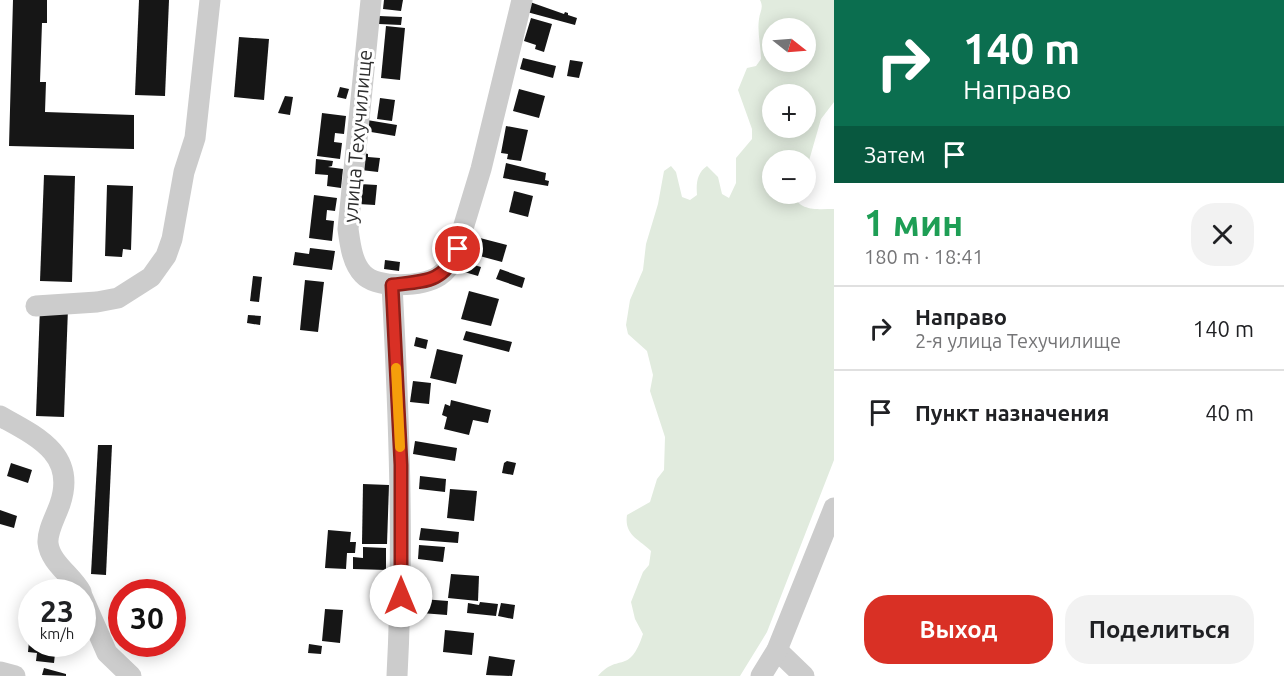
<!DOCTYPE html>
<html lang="ru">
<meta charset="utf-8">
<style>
:root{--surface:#fff;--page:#f2f2f2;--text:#202124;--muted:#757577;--line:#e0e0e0;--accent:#d93025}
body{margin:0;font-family:Ubuntu,sans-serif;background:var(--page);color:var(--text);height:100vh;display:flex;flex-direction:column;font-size:22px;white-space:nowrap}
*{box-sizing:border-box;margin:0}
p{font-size:20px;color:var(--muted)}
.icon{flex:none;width:33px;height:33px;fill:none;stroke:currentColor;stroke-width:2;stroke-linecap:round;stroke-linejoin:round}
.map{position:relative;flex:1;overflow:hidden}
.panel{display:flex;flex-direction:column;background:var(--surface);width:450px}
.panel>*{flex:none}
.guide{background:#0b6e4f;color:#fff;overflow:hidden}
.needle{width:39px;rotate:107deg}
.fabs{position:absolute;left:762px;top:18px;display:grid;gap:12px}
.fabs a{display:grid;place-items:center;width:54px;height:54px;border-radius:50%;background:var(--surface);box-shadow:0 3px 15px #0003;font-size:30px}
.speed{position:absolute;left:18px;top:579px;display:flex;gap:12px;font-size:30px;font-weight:700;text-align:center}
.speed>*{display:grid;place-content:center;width:78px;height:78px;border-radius:50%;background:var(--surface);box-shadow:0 3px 15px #0003;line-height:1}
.speed small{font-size:15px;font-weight:400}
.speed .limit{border:9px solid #d22;background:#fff;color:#111}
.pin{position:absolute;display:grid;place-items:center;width:51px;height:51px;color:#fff;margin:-26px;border:3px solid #fff;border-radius:50%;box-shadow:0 2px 6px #0007}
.me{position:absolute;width:66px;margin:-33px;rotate:0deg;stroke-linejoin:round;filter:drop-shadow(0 0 4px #0008)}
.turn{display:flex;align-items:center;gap:21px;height:126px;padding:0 30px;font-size:27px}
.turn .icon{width:78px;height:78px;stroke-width:2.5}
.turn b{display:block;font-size:42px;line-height:51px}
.then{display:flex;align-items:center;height:57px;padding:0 30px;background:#0003;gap:12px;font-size:22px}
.round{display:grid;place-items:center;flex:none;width:63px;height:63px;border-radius:24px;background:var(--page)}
.head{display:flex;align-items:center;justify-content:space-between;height:102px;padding:0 30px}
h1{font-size:36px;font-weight:700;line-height:45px;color:#1e9e55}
.action{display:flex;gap:12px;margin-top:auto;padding:12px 30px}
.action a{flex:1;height:69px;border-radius:24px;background:var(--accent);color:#fff;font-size:24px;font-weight:700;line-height:69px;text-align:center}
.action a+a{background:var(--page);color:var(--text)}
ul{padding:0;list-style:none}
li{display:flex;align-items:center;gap:18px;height:84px;padding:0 30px;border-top:2px solid var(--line)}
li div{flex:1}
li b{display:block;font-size:22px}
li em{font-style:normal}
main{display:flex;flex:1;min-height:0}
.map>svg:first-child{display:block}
.green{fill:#e1ebde;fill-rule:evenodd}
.building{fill:#161616}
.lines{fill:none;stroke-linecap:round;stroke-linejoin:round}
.minor{stroke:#ccc;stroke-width:21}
.route-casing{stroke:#8d1f18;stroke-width:15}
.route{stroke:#d93025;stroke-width:10}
.slow{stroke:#f59e0b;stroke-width:10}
.labels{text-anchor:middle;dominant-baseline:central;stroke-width:6;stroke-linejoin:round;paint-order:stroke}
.street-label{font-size:20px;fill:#2f2f2f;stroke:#fff}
</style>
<main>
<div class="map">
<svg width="834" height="676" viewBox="0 0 834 676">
<rect width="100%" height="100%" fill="#fff"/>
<path class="green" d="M760,0H834V102L821,119L806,171V160H772V194H794C798,212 819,209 834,209V460L767,632L740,676H598C619,652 629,676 643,634L635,619L631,602L643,572L649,565L651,551C639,539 624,535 627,515L650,502L657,479L664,470L665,437L650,391L653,375L647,351L628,334L626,325L630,300L643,270L646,244L658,204L664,171L671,166L676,172L682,197L690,200L697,195C696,183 697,173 707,166L718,177L722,194L729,198L736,183V158L752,139V129L738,90L747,68L756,66L761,59C761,46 757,32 759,19C760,11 764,8 760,0ZM772,28H806V62H772ZM772,94H806V128H772Z"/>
<g class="building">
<polygon points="13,0 47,0 47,23 42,23 40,82 46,82 45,112 134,115 134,149 9,146"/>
<polygon points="139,0 169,0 165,96 135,95"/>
<polygon points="384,0 403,0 401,11 383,9"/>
<polygon points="530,2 564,14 565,12 568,13 568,15 577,18 575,25 527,12"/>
<polygon points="379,16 402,17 401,25 379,24"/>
<polygon points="531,18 552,24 544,52 535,49 536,45 524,41"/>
<polygon points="386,26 405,28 400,80 381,78"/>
<polygon points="239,37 269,39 264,100 234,97"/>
<polygon points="523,58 556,66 553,78 520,69"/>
<polygon points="570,60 583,62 579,78 567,76"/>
<polygon points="340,87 349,89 346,99 337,97"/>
<polygon points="519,89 545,96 539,118 513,111"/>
<polygon points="285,96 293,97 290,115 278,113"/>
<polygon points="380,98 395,100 392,121 377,119"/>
<polygon points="322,113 346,116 344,134 335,133 334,142 342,143 340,159 317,156"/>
<polygon points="367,120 397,125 395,136 365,131"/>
<polygon points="506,126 528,130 521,161 507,159 508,154 501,153"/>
<polygon points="364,153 368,154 368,157 380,158 378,172 361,170"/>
<polygon points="316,159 333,161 332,166 328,167 343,169 341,188 327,186 328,175 315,174"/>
<polygon points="506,163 546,173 545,180 549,181 548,186 503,178"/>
<polygon points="44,175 75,176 72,282 40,281"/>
<polygon points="360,184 377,185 375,205 358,204"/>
<polygon points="107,185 133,186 131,250 123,249 122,257 105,256"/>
<polygon points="514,191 533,196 528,217 509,212"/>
<polygon points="314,195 337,198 335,211 327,210 326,220 334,221 332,241 309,238"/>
<polygon points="480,238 507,245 502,262 476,255"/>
<polygon points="310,248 335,251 332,270 293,265 295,252 309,254"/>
<polygon points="385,260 400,262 399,271 384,269"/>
<polygon points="464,262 481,267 478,276 461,271"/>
<polygon points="500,269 525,278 522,288 496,279"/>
<polygon points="253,276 262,277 259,302 250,301"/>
<polygon points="305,280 324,282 318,332 300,330"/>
<polygon points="469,291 499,299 491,326 461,319"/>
<polygon points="40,307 68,308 64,417 36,416"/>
<polygon points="248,315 261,316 260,325 247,323"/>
<polygon points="466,331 512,342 509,352 463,340"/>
<polygon points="416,337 428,340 426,349 414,346"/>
<polygon points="437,349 463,355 456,384 430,378"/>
<polygon points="413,381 431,383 429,404 410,402"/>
<polygon points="451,400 491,410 488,423 473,420 469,435 444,429 447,417 442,415 445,404 450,406"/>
<polygon points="415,441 457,448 455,461 413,454"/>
<polygon points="98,445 112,445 106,575 91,574"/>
<polygon points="507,461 516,463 513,475 502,473 504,463"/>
<polygon points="11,463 32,470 28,483 7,476"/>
<polygon points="420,476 446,479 445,492 419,489"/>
<polygon points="363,484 389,485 387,544 362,544"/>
<polygon points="450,489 477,491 474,521 447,518"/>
<polygon points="0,510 17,516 14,528 0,524"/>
<polygon points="421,528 459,532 458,543 419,540"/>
<polygon points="328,530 351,532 350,542 356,542 355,553 347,553 346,569 325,568"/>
<polygon points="419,545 445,547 443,562 418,559"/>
<polygon points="363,547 386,548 386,570 353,569 353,557 363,558"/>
<polygon points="451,574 479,576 478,601 448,598"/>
<polygon points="422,599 448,601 447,615 421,613"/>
<polygon points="480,602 498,604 496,616 467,613 468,603 479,605"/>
<polygon points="501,603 515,605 513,619 498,616"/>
<polygon points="325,609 343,610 340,643 322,641"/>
<polygon points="30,630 32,644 56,644 54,663 36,661 37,653 28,652"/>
<polygon points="445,630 474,633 472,655 443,652"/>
<polygon points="309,644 322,646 321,654 308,653"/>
<polygon points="489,656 515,660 512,676 486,675"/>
<polygon points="44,668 66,674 66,676 42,675"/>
</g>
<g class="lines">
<g class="minor">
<path d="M371,0L348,229C350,243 352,263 363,274C377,289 422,287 439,276C446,271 451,265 454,258L481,169L522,0"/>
<path d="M392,285C399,416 404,545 397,676"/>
<polyline points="36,306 97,302 118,298 151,277 166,256 172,239 184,172 195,138 210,0"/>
<path d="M0,416C36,436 77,454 60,504C56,516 47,531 48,543C50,563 73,576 81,592"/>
<polyline points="82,596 107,653 131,676"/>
<polyline points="777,650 804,676"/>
<polyline points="0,672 15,676"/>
<polyline points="761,676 777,650 834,508"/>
</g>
</g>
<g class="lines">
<defs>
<path id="route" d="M401,596V465L392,285C425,281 444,283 458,249"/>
</defs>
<use href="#route" class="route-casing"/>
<use href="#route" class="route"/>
<polyline class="slow" points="396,368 400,447"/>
</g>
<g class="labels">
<g class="street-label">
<text transform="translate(357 136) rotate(-85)">улица Техучилище</text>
</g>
</g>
</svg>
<div class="fabs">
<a><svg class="needle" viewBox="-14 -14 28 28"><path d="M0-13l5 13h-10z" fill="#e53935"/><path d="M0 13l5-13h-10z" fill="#757577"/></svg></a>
<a>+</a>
<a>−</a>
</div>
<div class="speed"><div>23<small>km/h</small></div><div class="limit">30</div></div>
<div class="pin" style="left:458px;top:249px;background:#d93025"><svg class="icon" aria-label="arrive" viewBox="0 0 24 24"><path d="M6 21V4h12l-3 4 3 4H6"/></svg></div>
<svg class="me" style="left:401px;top:596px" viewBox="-20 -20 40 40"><circle r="19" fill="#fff"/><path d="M0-13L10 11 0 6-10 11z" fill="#d93025"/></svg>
</div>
<section class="panel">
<div class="guide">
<div class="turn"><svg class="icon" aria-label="right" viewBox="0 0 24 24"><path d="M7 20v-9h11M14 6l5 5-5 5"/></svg><div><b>140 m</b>Направо</div></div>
<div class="then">Затем<svg class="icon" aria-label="arrive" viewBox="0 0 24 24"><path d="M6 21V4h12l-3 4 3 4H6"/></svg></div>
</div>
<div class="head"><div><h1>1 мин</h1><p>180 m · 18:41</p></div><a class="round"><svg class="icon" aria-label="close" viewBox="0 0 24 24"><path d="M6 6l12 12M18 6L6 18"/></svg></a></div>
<ul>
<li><svg class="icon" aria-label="right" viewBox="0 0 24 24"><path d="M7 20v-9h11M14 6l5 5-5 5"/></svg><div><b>Направо</b><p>2-я улица Техучилище</p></div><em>140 m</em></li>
<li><svg class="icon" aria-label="arrive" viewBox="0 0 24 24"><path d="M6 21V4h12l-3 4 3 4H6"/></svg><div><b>Пункт назначения</b></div><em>40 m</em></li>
</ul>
<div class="action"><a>Выход</a><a>Поделиться</a></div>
</section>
</main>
